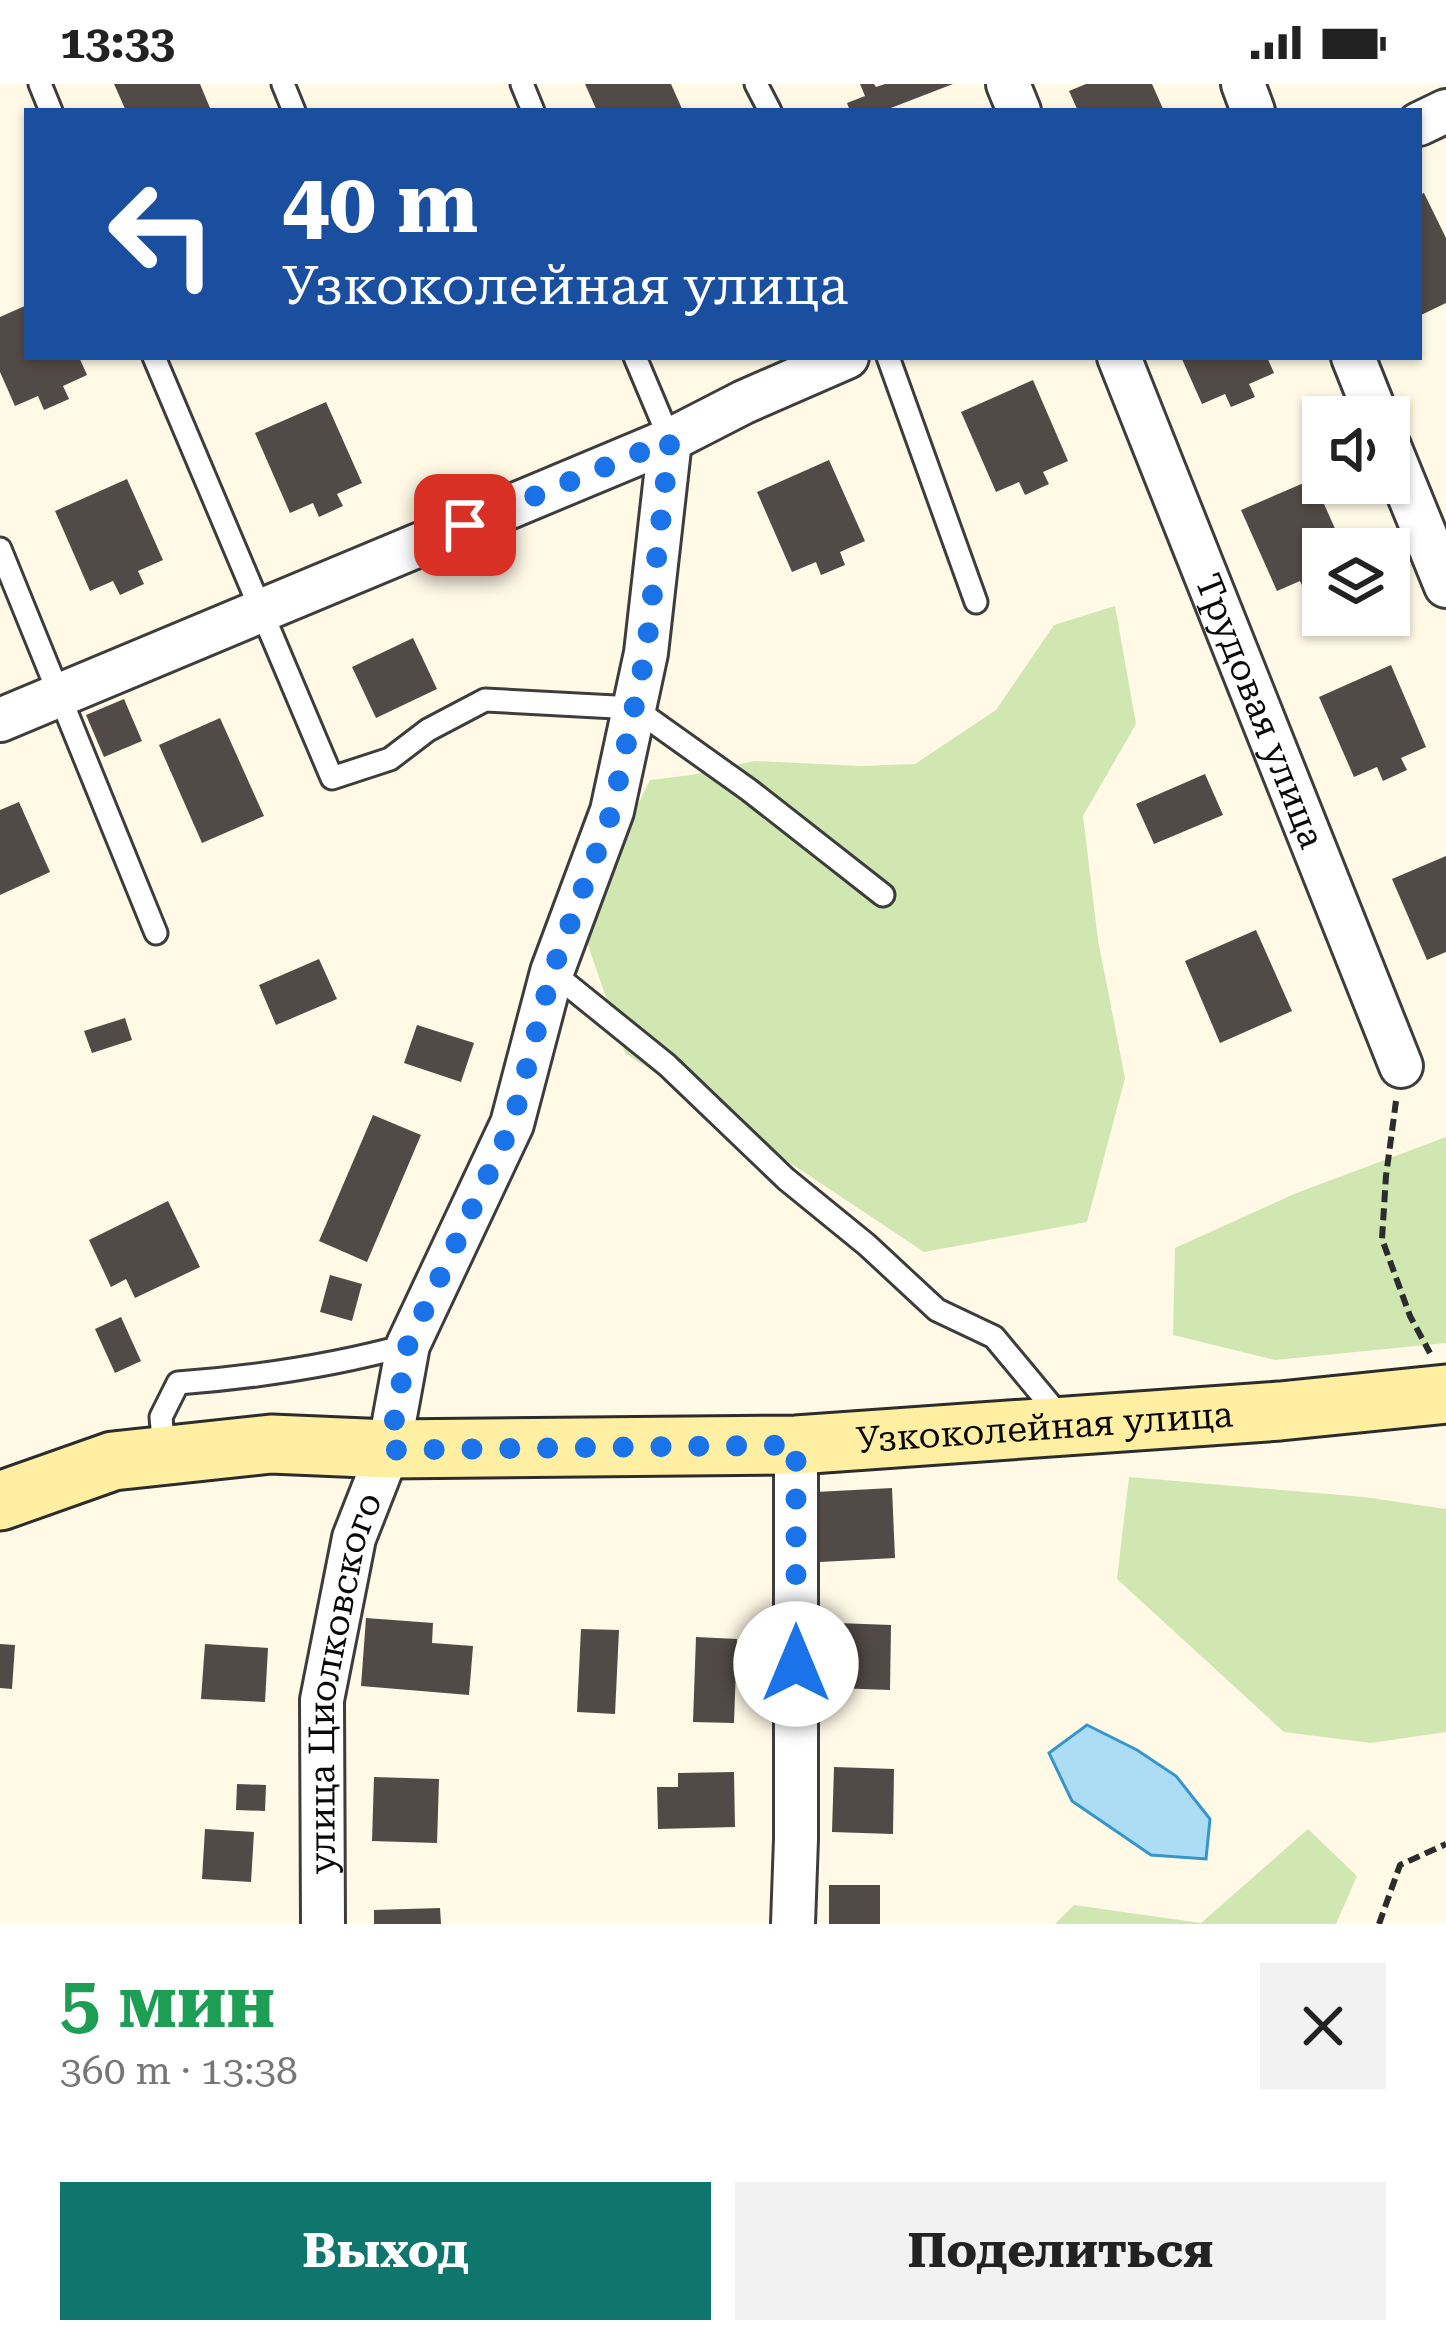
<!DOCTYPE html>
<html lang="ru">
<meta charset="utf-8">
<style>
:root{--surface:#fff;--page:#f2f2f2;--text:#222;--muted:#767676;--accent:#0f766e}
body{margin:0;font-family:"Roboto Serif",serif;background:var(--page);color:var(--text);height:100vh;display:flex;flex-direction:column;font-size:45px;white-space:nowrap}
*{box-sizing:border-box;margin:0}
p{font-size:39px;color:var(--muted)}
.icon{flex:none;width:66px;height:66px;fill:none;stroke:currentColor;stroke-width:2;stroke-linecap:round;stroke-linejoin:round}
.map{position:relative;height:1840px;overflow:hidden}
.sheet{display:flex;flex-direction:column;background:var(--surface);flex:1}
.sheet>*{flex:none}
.top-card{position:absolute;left:24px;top:24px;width:1398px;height:252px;border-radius:0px;box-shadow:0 3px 9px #0004;background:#1a4fa0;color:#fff;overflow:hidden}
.tools{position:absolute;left:1302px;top:312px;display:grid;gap:24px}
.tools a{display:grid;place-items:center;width:108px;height:108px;border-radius:0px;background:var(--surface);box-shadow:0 3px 9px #0004;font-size:60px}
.pin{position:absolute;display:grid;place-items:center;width:102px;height:102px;color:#fff;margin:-51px;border-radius:24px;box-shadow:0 6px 18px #0006}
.me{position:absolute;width:132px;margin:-66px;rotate:0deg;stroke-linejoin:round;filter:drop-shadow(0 0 9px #0008)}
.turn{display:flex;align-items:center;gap:42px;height:252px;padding:0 60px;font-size:54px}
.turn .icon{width:156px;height:156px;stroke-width:2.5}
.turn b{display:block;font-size:84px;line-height:102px}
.round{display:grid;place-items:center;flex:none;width:126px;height:126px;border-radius:0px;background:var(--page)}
.overview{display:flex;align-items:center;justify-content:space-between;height:204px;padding:0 60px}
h1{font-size:72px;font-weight:700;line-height:90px;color:#1e9e55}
.cta{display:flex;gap:24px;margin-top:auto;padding:24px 60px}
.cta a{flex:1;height:138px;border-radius:0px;background:var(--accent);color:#fff;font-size:48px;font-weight:700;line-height:138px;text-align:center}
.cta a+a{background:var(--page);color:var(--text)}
.status{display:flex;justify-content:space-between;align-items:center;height:84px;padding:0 60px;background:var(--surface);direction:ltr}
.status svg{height:33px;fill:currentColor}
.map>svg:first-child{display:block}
.green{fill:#d0e7b2}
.water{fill:#adddf4;stroke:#3596ca;stroke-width:3}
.building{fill:#524a46}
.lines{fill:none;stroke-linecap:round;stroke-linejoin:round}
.lane-casing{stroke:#3d3d3d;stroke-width:27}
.street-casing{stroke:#3d3d3d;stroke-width:48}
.secondary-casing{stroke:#2c2c2c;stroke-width:63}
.path{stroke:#2c2c2c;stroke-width:6;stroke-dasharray:12 6;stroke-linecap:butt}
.lane{stroke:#fff;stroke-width:21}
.street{stroke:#fff;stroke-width:42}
.secondary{stroke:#feefa2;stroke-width:57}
.route{stroke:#1a73e8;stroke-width:21;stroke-dasharray:0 37.8}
.labels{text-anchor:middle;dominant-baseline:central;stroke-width:12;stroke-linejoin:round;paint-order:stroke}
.street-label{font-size:36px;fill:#0a0a0a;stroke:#fff}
</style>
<div class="status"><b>13:33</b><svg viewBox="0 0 49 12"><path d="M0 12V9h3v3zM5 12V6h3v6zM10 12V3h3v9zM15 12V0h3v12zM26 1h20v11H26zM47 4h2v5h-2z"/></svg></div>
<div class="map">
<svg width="1446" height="1840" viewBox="0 0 1446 1840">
<rect width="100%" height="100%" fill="#fff9e6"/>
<g class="green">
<polygon points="1115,522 1136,640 1083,732 1098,856 1125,994 1087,1138 924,1168 625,969 587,858 616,766 650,696 691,691 754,677 861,682 915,680 996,626 1054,541"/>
<polygon points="1446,1053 1446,1259 1275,1276 1173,1251 1175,1164 1294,1110"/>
<polygon points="1129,1393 1364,1413 1446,1425 1446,1648 1371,1659 1284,1648 1117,1495"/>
<polygon points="1308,1745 1357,1792 1336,1840 1055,1840 1074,1821 1201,1839"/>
</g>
<polygon class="water" points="1087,1641 1137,1666 1176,1692 1210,1735 1206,1775 1151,1771 1072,1717 1049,1669"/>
<g class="building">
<polygon points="114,0 200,0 210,24 203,27 126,27"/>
<polygon points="585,0 671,0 683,27 597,27"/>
<polygon points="860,0 874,0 876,3 885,0 953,0 883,27 850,27 847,19 865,12"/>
<polygon points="1086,0 1152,0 1164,27 1078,27 1069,7"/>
<polygon points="1424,109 1446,154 1446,219 1419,232 1419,111"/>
<polygon points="27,221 27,273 79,273 87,291 63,302 69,315 44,326 38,312 15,322 0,288 0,233"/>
<polygon points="1181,273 1267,273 1274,289 1249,300 1255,313 1231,323 1225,310 1202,320"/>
<polygon points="1033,296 1068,377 1043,388 1049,400 1025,411 1019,398 996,408 961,328"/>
<polygon points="326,318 362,399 337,410 343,422 319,433 313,419 290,429 255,349"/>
<polygon points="829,376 865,457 840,468 845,481 821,491 816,478 792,488 757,408"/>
<polygon points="127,395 163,476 138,487 144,500 120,511 113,497 90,507 55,427"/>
<polygon points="1313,395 1344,465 1323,465 1323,502 1306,510 1300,497 1277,507 1241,426"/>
<polygon points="413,554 437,605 376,634 352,583"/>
<polygon points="1391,581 1426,663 1401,674 1407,686 1383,697 1377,683 1354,693 1319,613"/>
<polygon points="124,615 142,657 104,673 86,631"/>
<polygon points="220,634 264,732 202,759 159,661"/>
<polygon points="1205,690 1223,731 1154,760 1136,720"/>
<polygon points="19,718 50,788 0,811 0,726"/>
<polygon points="1446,772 1446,868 1427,876 1392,795"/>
<polygon points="1256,846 1292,927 1220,959 1185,877"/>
<polygon points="319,875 337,915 276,941 259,901"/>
<polygon points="125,934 132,956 92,969 84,947"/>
<polygon points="417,941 474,959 461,998 404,979"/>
<polygon points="373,1031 421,1051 367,1178 319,1157"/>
<polygon points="168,1117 200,1183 135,1214 126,1195 111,1203 89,1156"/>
<polygon points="330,1191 362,1200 352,1237 320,1228"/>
<polygon points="121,1233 141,1277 115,1289 95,1245"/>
<polygon points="892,1404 895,1474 820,1478 816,1408"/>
<polygon points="366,1534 433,1539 432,1559 473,1562 469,1611 361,1602"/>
<polygon points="837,1539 891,1541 890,1606 835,1604"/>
<polygon points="581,1545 619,1546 615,1630 577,1628"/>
<polygon points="696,1553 737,1555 734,1639 693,1638"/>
<polygon points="0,1560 15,1561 12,1605 0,1604"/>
<polygon points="205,1560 268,1564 265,1618 201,1615"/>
<polygon points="834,1683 894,1685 893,1750 832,1748"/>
<polygon points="734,1688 735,1743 658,1745 657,1703 678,1703 678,1689"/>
<polygon points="374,1693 439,1695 437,1759 372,1757"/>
<polygon points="237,1700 266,1701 265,1727 236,1726"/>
<polygon points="205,1745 254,1748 251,1798 202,1795"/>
<rect x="829" y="1801" width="51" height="39"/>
<polygon points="440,1824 441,1840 374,1840 374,1826"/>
</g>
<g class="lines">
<defs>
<g id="lane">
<polyline points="40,0 51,27"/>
<polyline points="283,0 294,27"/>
<polyline points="522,0 533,27"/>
<polyline points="756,0 770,27"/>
<polyline points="154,273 332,694 390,675 428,646 485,616 634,624 749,706 883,811"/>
<polyline points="635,273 670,356"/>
<polyline points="888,273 976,518"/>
<polyline points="0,465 156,849"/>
<polyline points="552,888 667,981 786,1095 867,1161 937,1226 994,1253 1063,1336"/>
<path d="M164,1367L161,1333L178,1299C257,1293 332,1282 408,1261"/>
</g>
<g id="street">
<polyline points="1008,0 1019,27"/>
<polyline points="1243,0 1253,27"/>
<polyline points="1419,40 1446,27"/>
<path id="s1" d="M1119,273L1401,982"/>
<polyline points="1353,273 1377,333"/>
<polyline points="1389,362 1446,502"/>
<polyline points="0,636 670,356 744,318 847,273"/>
<path id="s2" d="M323,1840L322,1616L354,1454L389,1365L408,1261L512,1040L552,888L612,727L646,569L670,356"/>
<polyline points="793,1840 796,1755 796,1361"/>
</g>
<g id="secondary">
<path id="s3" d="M0,1417L113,1377L271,1360L389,1365L796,1361L1280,1327L1446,1310"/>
</g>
</defs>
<use href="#lane" class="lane-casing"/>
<use href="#street" class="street-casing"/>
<use href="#secondary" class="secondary-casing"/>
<g class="path">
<polyline points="1396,1017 1386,1092 1382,1155 1410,1232 1430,1269"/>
<polyline points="1379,1840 1400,1781 1446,1760"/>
</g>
<use href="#lane" class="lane"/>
<use href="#street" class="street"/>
<use href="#secondary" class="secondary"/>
</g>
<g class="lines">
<polyline class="route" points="465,441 670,356 646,568 612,727 552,888 512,1040 408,1261 389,1366 796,1361 796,1580"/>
</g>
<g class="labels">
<g class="street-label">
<text stroke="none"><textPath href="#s1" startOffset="381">Трудовая улица</textPath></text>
<text stroke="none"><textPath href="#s3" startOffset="1053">Узкоколейная улица</textPath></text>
<text stroke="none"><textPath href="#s2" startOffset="243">улица Циолковского</textPath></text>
</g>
</g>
</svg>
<div class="tools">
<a><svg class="icon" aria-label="sound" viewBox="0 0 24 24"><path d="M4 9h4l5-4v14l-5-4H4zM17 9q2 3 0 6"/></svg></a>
<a><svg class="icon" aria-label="layers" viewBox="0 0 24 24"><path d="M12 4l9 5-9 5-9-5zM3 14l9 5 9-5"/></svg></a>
</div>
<div class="pin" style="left:465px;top:441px;background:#d93025"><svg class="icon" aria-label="arrive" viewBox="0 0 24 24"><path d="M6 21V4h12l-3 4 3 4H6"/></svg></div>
<svg class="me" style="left:796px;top:1580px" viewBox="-20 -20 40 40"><circle r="19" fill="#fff"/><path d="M0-13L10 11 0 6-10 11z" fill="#1a73e8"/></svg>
<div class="top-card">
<div class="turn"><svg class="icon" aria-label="left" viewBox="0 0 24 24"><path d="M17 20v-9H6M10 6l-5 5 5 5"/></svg><div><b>40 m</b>Узкоколейная улица</div></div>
</div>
</div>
<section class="sheet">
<div class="overview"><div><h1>5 мин</h1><p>360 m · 13:38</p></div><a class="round"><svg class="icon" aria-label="close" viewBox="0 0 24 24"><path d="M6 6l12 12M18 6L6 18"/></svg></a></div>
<div class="cta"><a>Выход</a><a>Поделиться</a></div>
</section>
